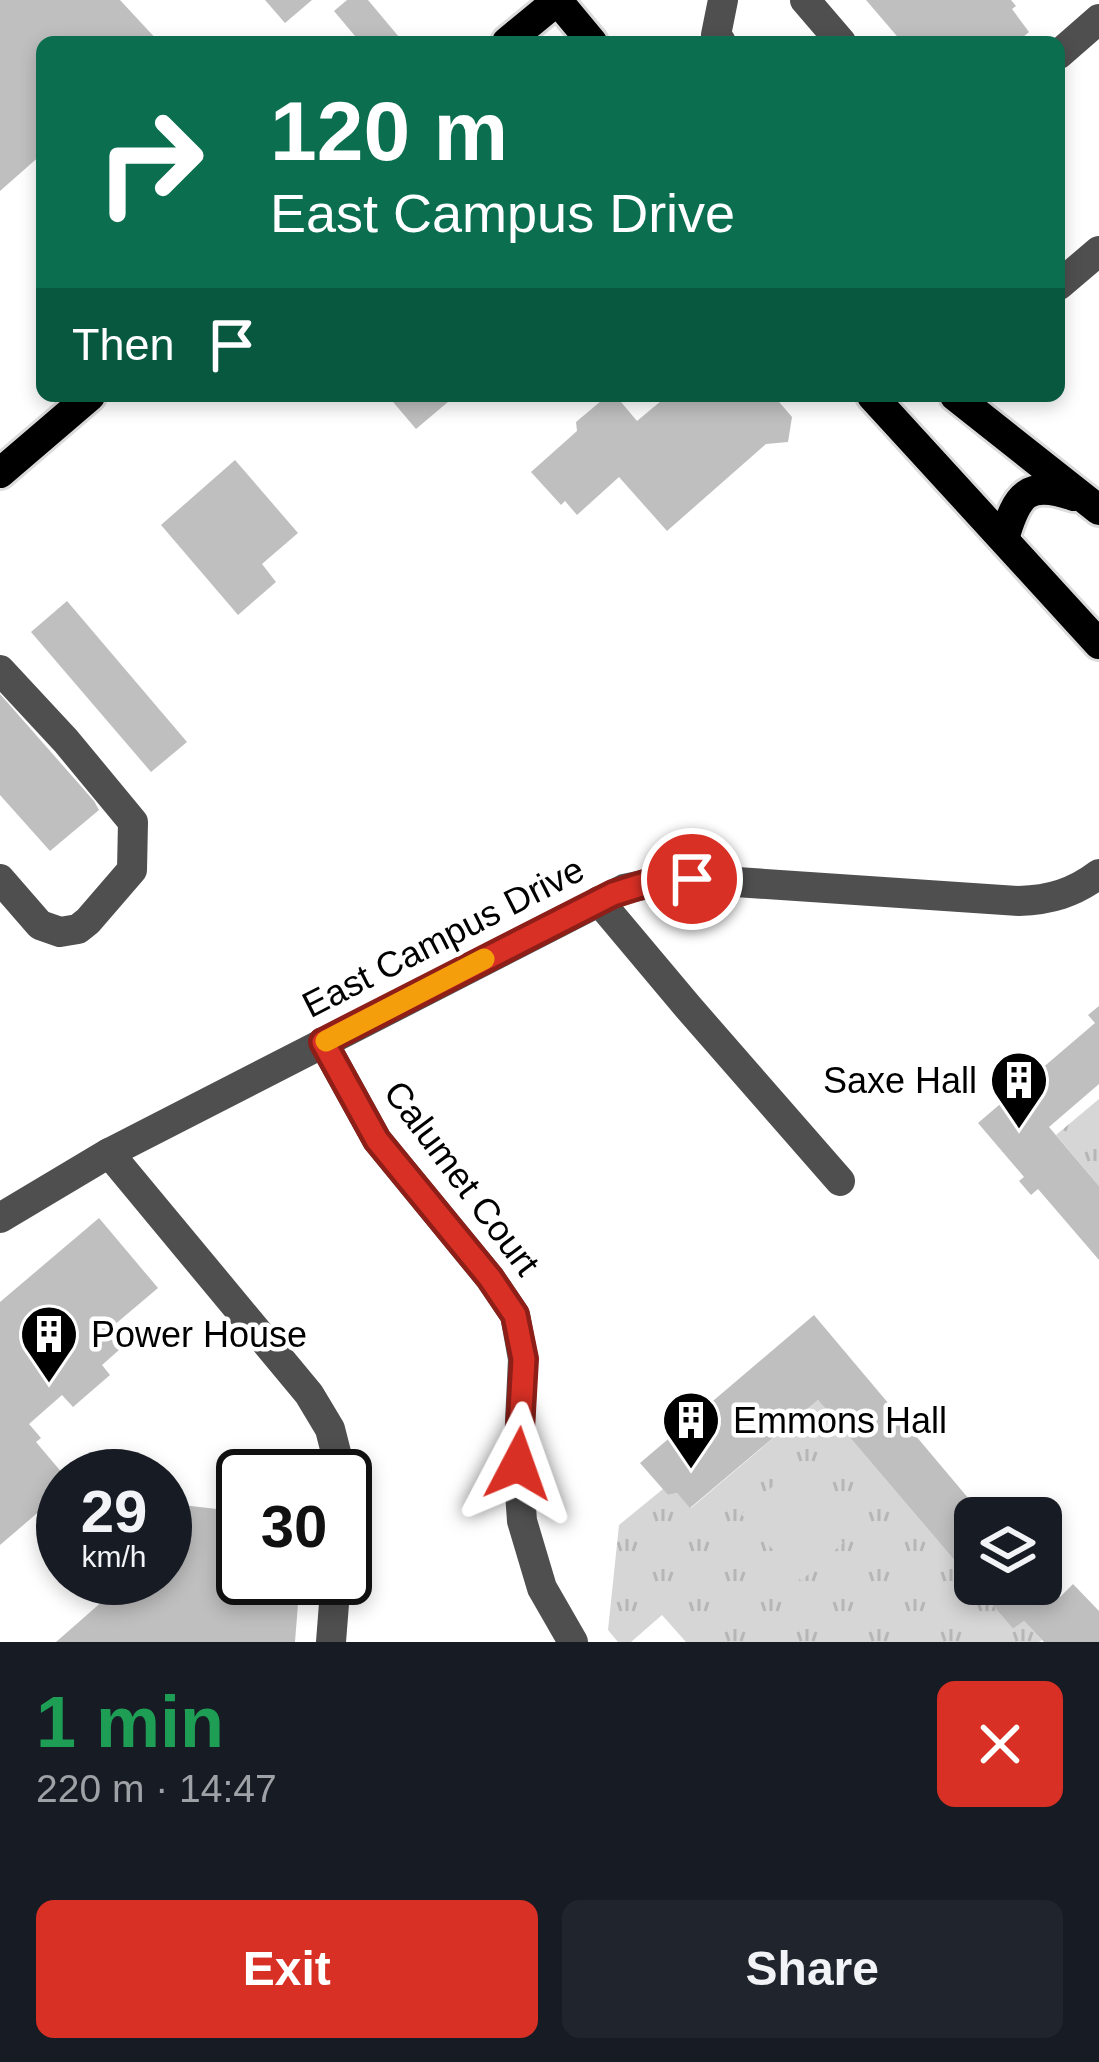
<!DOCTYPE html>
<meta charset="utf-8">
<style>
:root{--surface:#171b24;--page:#20242c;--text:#f1f3f6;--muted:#9ea1a6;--accent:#d93025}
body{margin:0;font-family:Helvetica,sans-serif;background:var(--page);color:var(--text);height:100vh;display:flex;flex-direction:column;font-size:45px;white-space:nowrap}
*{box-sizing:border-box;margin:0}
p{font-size:39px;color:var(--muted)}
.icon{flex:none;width:66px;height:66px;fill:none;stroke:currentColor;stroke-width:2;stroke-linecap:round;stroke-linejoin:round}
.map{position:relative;height:1642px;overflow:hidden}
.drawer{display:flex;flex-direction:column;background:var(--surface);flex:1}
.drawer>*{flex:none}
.banner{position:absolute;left:36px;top:36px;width:1029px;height:366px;border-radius:18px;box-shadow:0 6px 18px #0003;background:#0b6e4f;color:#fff;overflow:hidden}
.fabs{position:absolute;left:954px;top:1497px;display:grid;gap:24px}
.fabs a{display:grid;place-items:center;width:108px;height:108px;border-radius:18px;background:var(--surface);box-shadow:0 6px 18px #0003;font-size:60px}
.speed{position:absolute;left:36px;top:1449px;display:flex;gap:24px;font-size:60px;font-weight:700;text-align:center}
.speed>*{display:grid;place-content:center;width:156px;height:156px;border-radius:50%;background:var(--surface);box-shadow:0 6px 18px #0003;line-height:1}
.speed small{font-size:30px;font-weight:400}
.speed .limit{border:6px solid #111;border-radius:18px;background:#fff;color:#111}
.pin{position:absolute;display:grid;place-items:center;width:102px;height:102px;color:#fff;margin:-51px;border:6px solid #fff;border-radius:50%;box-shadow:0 3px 12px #0007}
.me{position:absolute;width:132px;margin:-66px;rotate:4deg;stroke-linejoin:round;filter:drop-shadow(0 0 9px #0008)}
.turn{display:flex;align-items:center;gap:42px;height:252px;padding:0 36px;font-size:54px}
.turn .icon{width:156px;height:156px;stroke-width:2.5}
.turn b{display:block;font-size:84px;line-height:102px}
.then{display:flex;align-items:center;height:114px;padding:0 36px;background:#0003;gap:24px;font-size:45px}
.round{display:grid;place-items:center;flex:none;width:126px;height:126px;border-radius:18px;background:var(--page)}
.headline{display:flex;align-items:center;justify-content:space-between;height:204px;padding:0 36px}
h1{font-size:72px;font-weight:700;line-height:90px;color:#1e9e55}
.primary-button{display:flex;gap:24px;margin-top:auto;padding:24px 36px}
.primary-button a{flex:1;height:138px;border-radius:18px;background:var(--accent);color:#fff;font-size:48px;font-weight:700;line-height:138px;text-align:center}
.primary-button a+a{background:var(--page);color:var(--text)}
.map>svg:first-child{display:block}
.grass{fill:url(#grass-tufts)}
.pitch{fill:#d6d6d6}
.building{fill:#bfbfbf}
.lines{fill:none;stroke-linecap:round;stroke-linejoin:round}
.major-casing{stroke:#dbdbdb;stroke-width:36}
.minor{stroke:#4f4f4f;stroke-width:30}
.major{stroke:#000;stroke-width:30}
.route-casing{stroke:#8d1f18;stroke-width:30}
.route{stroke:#d93025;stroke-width:21}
.slow{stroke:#f59e0b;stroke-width:21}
.labels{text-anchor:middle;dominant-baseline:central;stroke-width:9;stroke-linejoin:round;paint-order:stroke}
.street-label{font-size:36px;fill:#000;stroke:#fff}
.poi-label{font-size:36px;fill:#000;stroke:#fff;text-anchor:start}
</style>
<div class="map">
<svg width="1099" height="1642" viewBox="0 0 1099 1642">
<defs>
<pattern id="grass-tufts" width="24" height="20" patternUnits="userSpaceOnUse" patternTransform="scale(3)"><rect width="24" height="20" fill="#d6d6d6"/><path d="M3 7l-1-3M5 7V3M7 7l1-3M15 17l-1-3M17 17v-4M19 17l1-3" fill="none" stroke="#b6b6b6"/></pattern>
</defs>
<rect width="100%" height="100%" fill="#fff"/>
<g class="grass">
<polygon points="1099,1099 1099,1186 1056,1135"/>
<polygon points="818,1400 1013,1629 1024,1621 1042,1640 1039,1642 686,1642 662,1615 631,1642 618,1642 608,1630 619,1525 663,1489 668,1495 677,1493 691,1508"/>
</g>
<polygon class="pitch" points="787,1474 843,1543 801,1581 741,1514"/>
<g class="building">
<polygon points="0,0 120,0 159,42 42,42 42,154 0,191"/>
<polygon points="265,0 312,0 285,23"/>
<polygon points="347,0 368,0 399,37 393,42 360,42 334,11"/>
<polygon points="866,0 1011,0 1016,6 1012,9 1029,32 1017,42 902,42"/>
<polygon points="388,396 455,396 416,429"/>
<polygon points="607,396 616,396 637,421 667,396 774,396 792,417 788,442 766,444 667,531 619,477 577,515 565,501 561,505 531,472 577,431 576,422"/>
<polygon points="235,460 298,533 262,564 276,582 238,615 161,525"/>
<polygon points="67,601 187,742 151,772 31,632"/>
<polygon points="0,694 94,801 99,810 50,851 0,795"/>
<polygon points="1099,1006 1099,1084 1049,1127 1099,1186 1099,1260 1038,1189 1031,1195 1019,1181 1024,1177 978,1123 1095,1023 1088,1015"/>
<polygon points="99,1218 158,1288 113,1326 127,1343 102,1365 110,1375 73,1407 62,1395 29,1424 41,1438 36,1442 63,1474 63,1491 0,1545 0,1302"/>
<polygon points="814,1315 985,1518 975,1518 975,1584 1041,1585 1046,1580 1060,1597 1073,1584 1099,1611 1099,1642 1044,1642 1024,1621 1013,1629 818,1400 690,1508 677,1493 668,1495 640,1463"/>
<polygon points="165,1503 243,1512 243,1578 300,1578 295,1642 56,1642 129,1578 165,1578"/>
</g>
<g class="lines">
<defs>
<g id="major">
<polyline points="557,0 592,42"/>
<polyline points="507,42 558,0"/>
<polyline points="872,396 1099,644"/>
<polyline points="955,396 1099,510"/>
<polyline points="0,473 90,396"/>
<path d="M1004,539C1017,494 1027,480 1074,496"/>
</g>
</defs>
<use href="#major" class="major-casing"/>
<g class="minor">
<polyline points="805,0 841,42"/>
<polyline points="721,42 716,35 723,0"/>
<polyline points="1059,54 1099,19"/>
<polyline points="1059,285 1099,251"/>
<polyline points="0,670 66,741 133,822 132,870 88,921 78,929 60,932 40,925 0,879"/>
<polyline points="599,901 688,1007 840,1181"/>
<polyline points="323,1042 377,1140 490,1278 515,1315 523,1359 518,1464 522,1521 542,1588 573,1642"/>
<polyline points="109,1153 309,1394 330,1429 342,1476"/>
<path d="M0,1218L109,1153L624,889L672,879H692L1019,901C1050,900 1074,893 1099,874"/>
<polyline points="331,1642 336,1578"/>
</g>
<use href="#major" class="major"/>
</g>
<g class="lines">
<defs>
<polyline id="route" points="518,1464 524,1359 515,1315 490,1278 377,1140 323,1042 613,894 654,881 692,879"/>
</defs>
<use href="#route" class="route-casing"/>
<use href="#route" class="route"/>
<polyline class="slow" points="326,1041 484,959"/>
</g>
<defs>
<symbol id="building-pin" viewBox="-11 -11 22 30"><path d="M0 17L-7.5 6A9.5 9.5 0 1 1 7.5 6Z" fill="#000" stroke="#fff"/><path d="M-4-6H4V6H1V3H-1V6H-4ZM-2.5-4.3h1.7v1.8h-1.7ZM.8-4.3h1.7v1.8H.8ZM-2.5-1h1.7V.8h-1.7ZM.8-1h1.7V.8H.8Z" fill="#fff"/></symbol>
</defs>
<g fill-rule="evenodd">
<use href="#building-pin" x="986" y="1047" width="66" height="90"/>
<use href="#building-pin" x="16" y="1301" width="66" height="90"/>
<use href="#building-pin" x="658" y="1387" width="66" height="90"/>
</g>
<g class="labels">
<g class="street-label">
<text transform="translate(443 937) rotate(-27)">East Campus Drive</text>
<text transform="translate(462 1178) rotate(53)">Calumet Court</text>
</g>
<g class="poi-label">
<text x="977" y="1080" text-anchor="end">Saxe Hall</text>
<text x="91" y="1334">Power House</text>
<text x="733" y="1420">Emmons Hall</text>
</g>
</g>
</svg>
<div class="fabs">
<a><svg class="icon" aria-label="layers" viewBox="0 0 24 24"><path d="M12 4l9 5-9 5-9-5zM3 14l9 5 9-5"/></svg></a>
</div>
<div class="speed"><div>29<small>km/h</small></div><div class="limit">30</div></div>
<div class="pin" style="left:692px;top:879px;background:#d93025"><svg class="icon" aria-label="arrive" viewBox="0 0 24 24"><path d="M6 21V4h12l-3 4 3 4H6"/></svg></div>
<svg class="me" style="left:518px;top:1464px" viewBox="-20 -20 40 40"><path d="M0-17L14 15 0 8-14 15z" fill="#d93025" stroke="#fff" stroke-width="4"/></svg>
<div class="banner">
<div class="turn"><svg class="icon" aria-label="right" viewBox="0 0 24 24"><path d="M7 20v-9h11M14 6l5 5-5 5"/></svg><div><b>120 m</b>East Campus Drive</div></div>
<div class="then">Then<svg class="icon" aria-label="arrive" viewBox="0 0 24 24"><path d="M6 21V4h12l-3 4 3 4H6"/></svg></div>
</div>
</div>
<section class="drawer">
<div class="headline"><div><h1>1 min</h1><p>220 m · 14:47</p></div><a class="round" style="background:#d93025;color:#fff"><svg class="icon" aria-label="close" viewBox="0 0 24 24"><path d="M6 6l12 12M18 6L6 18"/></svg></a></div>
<div class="primary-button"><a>Exit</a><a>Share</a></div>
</section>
